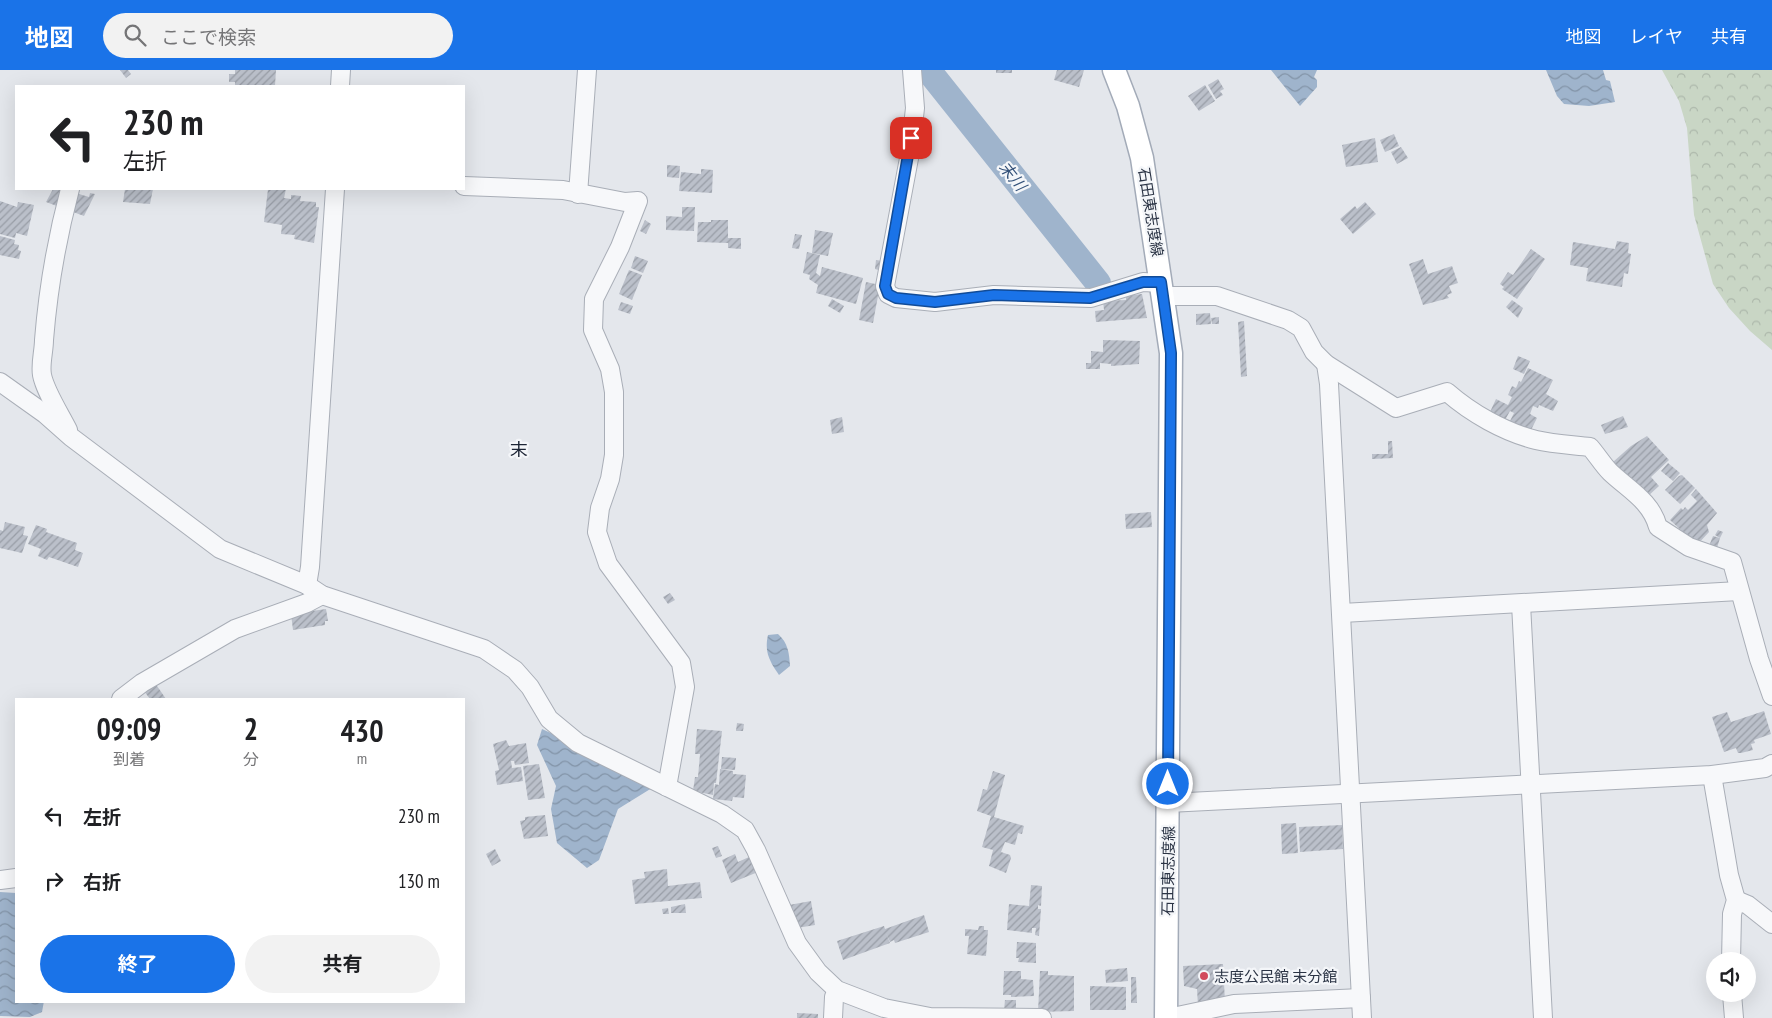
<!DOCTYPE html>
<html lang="ja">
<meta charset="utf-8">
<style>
:root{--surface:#fff;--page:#f2f2f2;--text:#202124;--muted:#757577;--accent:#1a73e8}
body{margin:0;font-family:"PT Sans Narrow","Noto Sans JP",sans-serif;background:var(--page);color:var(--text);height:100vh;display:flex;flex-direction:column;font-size:19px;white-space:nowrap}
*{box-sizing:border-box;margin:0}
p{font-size:16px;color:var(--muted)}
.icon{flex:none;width:28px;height:28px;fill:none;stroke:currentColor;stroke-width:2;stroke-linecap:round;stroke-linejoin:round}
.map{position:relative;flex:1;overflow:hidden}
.panel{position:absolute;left:15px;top:628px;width:450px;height:305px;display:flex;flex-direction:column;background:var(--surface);border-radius:0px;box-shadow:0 5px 20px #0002}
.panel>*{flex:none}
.hud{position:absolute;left:15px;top:15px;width:450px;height:105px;border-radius:0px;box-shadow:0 5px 20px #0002;background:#fff;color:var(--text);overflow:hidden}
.controls{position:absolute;left:1706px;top:882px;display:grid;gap:10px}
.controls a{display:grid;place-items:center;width:50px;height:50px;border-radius:50%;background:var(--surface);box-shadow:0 5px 20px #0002;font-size:25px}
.pin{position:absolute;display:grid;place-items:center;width:42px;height:42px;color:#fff;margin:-21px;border-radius:10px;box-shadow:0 2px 8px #0006}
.me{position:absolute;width:55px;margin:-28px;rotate:0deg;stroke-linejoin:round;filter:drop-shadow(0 0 4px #0008)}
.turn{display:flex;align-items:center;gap:18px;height:105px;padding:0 25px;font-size:22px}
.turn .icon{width:65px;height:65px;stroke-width:2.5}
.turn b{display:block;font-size:35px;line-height:42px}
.eta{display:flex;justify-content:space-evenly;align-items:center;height:85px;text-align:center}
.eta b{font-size:30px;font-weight:700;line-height:35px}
.action{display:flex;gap:10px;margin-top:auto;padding:10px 25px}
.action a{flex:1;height:58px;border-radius:30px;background:var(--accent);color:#fff;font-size:20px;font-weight:700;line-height:58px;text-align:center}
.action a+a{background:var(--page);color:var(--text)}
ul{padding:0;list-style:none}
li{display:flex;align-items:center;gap:15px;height:65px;padding:0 25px}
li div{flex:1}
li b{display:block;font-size:19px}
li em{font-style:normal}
header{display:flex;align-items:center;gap:30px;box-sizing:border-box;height:70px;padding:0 25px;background:var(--accent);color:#fff}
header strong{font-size:24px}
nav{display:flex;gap:28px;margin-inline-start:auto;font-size:18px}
.search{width:350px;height:45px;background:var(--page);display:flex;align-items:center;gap:12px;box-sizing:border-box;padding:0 18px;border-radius:28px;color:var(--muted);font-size:19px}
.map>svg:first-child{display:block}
.forest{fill:url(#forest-crowns)}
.water{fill:url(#water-waves)}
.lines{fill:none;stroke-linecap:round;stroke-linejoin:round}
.river{stroke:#9fb4cc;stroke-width:26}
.building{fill:url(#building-hatch)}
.minor-casing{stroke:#a9aeb7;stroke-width:20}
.major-casing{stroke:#a3abb8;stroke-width:25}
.minor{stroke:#f7f8fa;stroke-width:18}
.major{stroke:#fff;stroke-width:22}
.route-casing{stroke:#114b97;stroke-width:12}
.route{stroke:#1a73e8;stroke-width:9}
.poi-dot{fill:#d1495b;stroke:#f4f6f9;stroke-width:2}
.labels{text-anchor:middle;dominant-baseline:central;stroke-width:4.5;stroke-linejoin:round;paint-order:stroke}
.street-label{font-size:15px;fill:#2b3445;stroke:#f4f6f9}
.poi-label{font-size:15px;fill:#2b3445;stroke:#f4f6f9;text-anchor:start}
.water-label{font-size:16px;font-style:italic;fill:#34527a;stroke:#f4f6f9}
.quarter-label{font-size:18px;fill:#1d2536;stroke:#f4f6f9}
</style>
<header>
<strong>地図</strong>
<div class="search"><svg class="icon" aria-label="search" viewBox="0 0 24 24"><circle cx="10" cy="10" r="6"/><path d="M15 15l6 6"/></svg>ここで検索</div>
<nav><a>地図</a><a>レイヤ</a><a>共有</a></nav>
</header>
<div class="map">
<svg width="1772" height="948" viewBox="0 0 1772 948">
<defs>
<pattern id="forest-crowns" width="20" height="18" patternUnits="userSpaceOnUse" patternTransform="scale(1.25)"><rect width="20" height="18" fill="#c9d6c5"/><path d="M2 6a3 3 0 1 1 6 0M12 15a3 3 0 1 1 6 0" fill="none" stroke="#adb8ab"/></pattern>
<pattern id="water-waves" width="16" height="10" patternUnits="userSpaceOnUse" patternTransform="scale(1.25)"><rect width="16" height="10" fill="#9fb4cc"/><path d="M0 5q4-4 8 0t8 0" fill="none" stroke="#8293a7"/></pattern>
<pattern id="building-hatch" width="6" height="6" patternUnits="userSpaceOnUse" patternTransform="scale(1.25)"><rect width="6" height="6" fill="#bbc0ca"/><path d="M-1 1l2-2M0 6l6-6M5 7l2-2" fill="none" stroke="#989da6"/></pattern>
</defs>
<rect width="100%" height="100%" fill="#e4e7ec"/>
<polygon class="forest" points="1662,0 1772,0 1772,280 1750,261 1729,238 1713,214 1694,145 1687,58 1679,31"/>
<g class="water">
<polygon points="1271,0 1317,0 1314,7 1317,10 1317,17 1300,36"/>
<polygon points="1546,0 1603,0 1606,10 1610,11 1615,32 1589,36 1564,34 1557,26"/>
<path d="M778,564C788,573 789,582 790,596L779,605C770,592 764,582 768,565Z"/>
<polygon points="542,659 660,713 618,739 599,790 587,798 557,773 551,739 556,716 537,675"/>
<polygon points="0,822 16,823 16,931 44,931 42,942 30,947 0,946"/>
</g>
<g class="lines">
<polyline class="river" points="928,0 1098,213"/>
</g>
<g class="building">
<polygon points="120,0 128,0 131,4 126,8"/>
<polygon points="235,0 276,0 275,16 235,16 235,12 229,12 229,4 235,4"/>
<rect x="996" y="0" width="16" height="3"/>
<polygon points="1057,0 1084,0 1079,17 1054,10"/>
<polygon points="1218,9 1224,19 1220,21 1223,25 1216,29 1208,15"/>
<polygon points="1205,15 1215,31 1199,41 1188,26"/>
<polygon points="1394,64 1399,76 1385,82 1380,70"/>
<polygon points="1375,68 1378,92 1346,97 1342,75"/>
<polygon points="1401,77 1408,88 1397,94 1391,82"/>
<polygon points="667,95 680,96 679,108 667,107"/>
<polygon points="701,99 713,100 712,123 679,121 681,102 701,104"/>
<polygon points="53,119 70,119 69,121 89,127 90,123 95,124 84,146 46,132"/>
<polygon points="125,119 153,119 150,134 123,132"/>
<polygon points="268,119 286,119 284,128 291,129 291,125 301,126 300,131 316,132 316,137 319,137 314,173 294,169 295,165 281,164 282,155 264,152"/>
<polygon points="0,131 17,137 18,132 34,135 27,166 16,163 15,168 0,164"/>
<polygon points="1365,132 1376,144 1353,164 1340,149 1355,136 1357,139"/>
<polygon points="682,137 695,137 694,161 666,160 666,146 682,147"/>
<polygon points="645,150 651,154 646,164 640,161"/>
<polygon points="711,150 728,150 728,168 741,168 741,179 728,178 728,173 697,172 698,152 711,152"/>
<polygon points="815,160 833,163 828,186 812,183"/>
<polygon points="795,164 802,165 799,179 792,178"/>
<polygon points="0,166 15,170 14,174 19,175 18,180 21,181 19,189 0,185"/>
<polygon points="1617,171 1629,173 1628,183 1631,184 1628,204 1624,203 1622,217 1586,211 1588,198 1570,195 1573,172 1615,179"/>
<polygon points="1531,179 1545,189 1517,229 1502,219 1504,217 1500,214 1508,202 1513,205"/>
<polygon points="807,182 820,185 816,203 820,206 822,197 863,208 856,234 816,223 818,215 809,209 810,205 803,203"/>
<polygon points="635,186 648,191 643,203 631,198"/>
<polygon points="1423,189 1428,204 1452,196 1458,213 1449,216 1452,223 1447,225 1449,228 1423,235 1409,194"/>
<polygon points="876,190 883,191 882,201 875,199"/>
<polygon points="629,200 642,205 632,230 619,224"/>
<polygon points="866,212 880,215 873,253 859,250"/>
<polygon points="1142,224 1147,248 1096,252 1095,241 1104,240 1103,231 1126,230 1126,226"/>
<polygon points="832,229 844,236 840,243 828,236"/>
<polygon points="1512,230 1523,238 1518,248 1506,237"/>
<polygon points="621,232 633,236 630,244 618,240"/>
<polygon points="1210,243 1211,254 1196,255 1196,244"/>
<polygon points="1219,247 1219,254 1212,254 1211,248"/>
<polygon points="1244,251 1247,306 1241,307 1238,252"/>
<polygon points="1103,270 1140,271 1139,294 1111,296 1111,294 1100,293 1100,299 1086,299 1086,293 1091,293 1091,281 1103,282"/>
<polygon points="1518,286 1530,291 1524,304 1513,299"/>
<polygon points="1528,298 1553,310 1546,324 1558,331 1553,341 1539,335 1538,338 1533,336 1530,344 1537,348 1531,360 1510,351 1514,343 1510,341 1505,350 1490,342 1496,329 1508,335 1512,327 1508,325 1512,316 1516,318 1519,311 1521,312"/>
<polygon points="1623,346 1628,357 1605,364 1601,355"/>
<polygon points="842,347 844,362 832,364 830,350"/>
<polygon points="1647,366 1669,390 1651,407 1659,416 1647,427 1613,392 1631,376"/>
<polygon points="1388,371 1392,371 1393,388 1372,389 1372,384 1388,384"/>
<polygon points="1668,393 1680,403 1673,411 1661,401"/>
<polygon points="1682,405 1695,418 1680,434 1665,420 1679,406"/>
<polygon points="1696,419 1717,443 1707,455 1709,462 1697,475 1670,450 1681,438 1683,440 1685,437 1688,440 1697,431 1691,425"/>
<polygon points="1151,442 1152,457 1126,459 1125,444"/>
<polygon points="5,452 25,457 23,465 28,466 22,483 0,478 0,460 3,461"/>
<polygon points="36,455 47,459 46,462 77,473 75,480 83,483 78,497 49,487 47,490 38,486 41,479 28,474"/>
<polygon points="1718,460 1723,462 1720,468 1715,465"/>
<polygon points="1713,466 1720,468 1717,478 1709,476"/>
<polygon points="670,523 675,530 668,534 663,527"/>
<polygon points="326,539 328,551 325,551 325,555 293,560 291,544"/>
<polygon points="155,613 166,629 150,629 144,621"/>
<polygon points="1764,641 1771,664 1754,670 1755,673 1751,674 1753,680 1741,683 1738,683 1736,678 1724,682 1712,647 1727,642 1731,652"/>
<polygon points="737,653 744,654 743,661 736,661"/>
<polygon points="697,659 722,661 716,713 714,713 713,725 693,721 695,707 698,707 700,684 695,684"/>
<polygon points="506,670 509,676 526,673 529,693 515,695 514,691 511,691 512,698 521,697 523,711 497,715 495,701 499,700 493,674"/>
<polygon points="722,687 736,688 735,700 721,699"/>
<polygon points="539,694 545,728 528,730 523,696"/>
<polygon points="720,699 733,701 733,704 746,705 744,728 733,727 732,731 713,729 715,714 719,715"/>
<polygon points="993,701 1005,705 994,747 1024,756 1022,764 1018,763 1015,775 1005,772 1001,782 1010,785 1011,788 1006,803 989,796 993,780 982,777 991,746 977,741 983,719 987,720"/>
<polygon points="545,745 548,766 524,769 520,751 525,750 525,747"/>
<polygon points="1296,753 1298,783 1282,784 1281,754"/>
<polygon points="1342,755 1343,779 1300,782 1299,757"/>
<polygon points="718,776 722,786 716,788 712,778"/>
<polygon points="495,779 501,791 492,796 486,784"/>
<polygon points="735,784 738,792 749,787 758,802 731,813 722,790"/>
<polygon points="667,799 668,816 700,812 702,828 635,834 632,810 645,808 644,802"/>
<polygon points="1031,815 1042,816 1041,836 1038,835 1038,839 1041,839 1039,866 1035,865 1036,858 1032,858 1032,863 1007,860 1009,834 1029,836"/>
<polygon points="811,831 815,855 797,858 795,847 791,847 789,835"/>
<polygon points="685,834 686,843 671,843 671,837"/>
<polygon points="668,838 669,844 663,844 662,839"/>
<polygon points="924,845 929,862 895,873 894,870 890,872 886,863 890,873 843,890 837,871 884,856 885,859"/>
<polygon points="979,856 984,856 984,860 988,860 986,886 967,884 969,866 965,866 965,859 978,860"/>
<polygon points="1017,872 1036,873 1036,893 1018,892 1019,888 1016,888"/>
<polygon points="1223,894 1225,932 1198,936 1197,919 1184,916 1183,896"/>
<polygon points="1127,898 1128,911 1106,913 1105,900"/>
<polygon points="1004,901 1021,901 1021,909 1033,910 1034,926 1011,927 1011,925 1003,925"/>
<polygon points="1040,901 1048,901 1048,905 1074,906 1074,941 1038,942"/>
<polygon points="1131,907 1136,907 1137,933 1131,933"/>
<polygon points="1090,916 1126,917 1126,940 1090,940"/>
<polygon points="1005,930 1016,930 1016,941 1004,940"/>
<polygon points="797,943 818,944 818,948 797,948"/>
</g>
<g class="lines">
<defs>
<g id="minor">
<polyline points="912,0 915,38 910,83 885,216 888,224 896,228 935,232 994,225 1091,228 1143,212 1161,213"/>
<polyline points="340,16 341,0"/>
<polyline points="464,116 563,120 625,132 638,131 620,177 594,229 593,260 610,299 614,322 614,385 610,409 600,438 597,462 608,494 681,593 685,617 667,717"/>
<polyline points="578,124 587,0"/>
<path d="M1164,226H1217L1288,250L1301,258L1314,282L1326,294L1396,338L1447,322C1471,343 1504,362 1536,370C1553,374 1573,375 1590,377C1597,385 1603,395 1610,402C1629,420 1651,431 1658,457L1689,477L1732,492L1759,589L1772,626"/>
<polyline points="1326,294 1329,314 1362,948"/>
<polyline points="0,312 45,344 71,367 220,479 307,515 322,525 484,579 515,600 530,617 549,649 578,673 722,744 745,760 756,780 797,873 818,902 837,920 884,938 930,947 1042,948"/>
<path d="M68,360C60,344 45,321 42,305C40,294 44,281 44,270C48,220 57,168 70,119"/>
<polyline points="307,515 310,497 335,119"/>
<polyline points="1521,534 1543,948"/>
<polyline points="1342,543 1739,521"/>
<polyline points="121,629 142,613 235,559 307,533 322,525"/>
<polyline points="1712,705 1729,805 1736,830 1732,844 1731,891"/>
<polyline points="1168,733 1712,705 1765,698 1772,694"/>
<polyline points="0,810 16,808"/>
<polyline points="1736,830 1748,835 1772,854"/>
<polyline points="1732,924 1734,948"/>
<polyline points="833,948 834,927 837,920"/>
<polyline points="1168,948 1234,934 1361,928"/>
</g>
<polyline id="major" points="1114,0 1128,36 1142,88 1171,283 1166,948"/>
</defs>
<use href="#minor" class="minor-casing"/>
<use href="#major" class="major-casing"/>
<use href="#minor" class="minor"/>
<use href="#major" class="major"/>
</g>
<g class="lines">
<defs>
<polyline id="route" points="911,68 885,216 888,224 896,228 935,232 994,225 1090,228 1143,212 1161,212 1171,283 1168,714"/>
</defs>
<use href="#route" class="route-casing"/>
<use href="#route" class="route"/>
</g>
<circle class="poi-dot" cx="1204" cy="906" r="5"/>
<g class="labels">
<g class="street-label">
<text transform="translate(1151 142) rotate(81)">石田東志度線</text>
<text transform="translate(1168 801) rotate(-89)">石田東志度線</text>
</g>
<g class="poi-label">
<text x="1214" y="906">志度公民館 末分館</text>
</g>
<g class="water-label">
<text transform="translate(1013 106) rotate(51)">末川</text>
</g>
<g class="quarter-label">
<text x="519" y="379">末</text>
</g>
</g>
</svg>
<div class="controls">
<a><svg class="icon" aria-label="sound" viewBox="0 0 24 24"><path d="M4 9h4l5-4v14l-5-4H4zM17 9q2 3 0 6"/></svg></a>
</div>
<div class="pin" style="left:911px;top:68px;background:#d93025"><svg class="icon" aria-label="arrive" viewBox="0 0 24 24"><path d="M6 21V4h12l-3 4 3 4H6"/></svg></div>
<svg class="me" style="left:1168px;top:714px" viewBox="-20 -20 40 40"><circle r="17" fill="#1a73e8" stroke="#fff" stroke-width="3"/><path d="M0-11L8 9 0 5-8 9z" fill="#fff"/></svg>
<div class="hud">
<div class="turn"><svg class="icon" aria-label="left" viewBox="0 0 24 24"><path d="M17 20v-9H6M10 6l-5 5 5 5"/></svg><div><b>230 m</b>左折</div></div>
</div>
<section class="panel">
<div class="eta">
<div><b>09:09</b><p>到着</p></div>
<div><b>2</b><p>分</p></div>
<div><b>430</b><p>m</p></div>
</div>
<ul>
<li><svg class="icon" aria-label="left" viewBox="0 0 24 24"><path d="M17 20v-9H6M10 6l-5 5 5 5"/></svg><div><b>左折</b></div><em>230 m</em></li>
<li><svg class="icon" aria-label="right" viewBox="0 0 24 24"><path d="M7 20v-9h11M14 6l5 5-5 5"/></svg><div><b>右折</b></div><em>130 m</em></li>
</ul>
<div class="action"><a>終了</a><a>共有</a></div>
</section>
</div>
